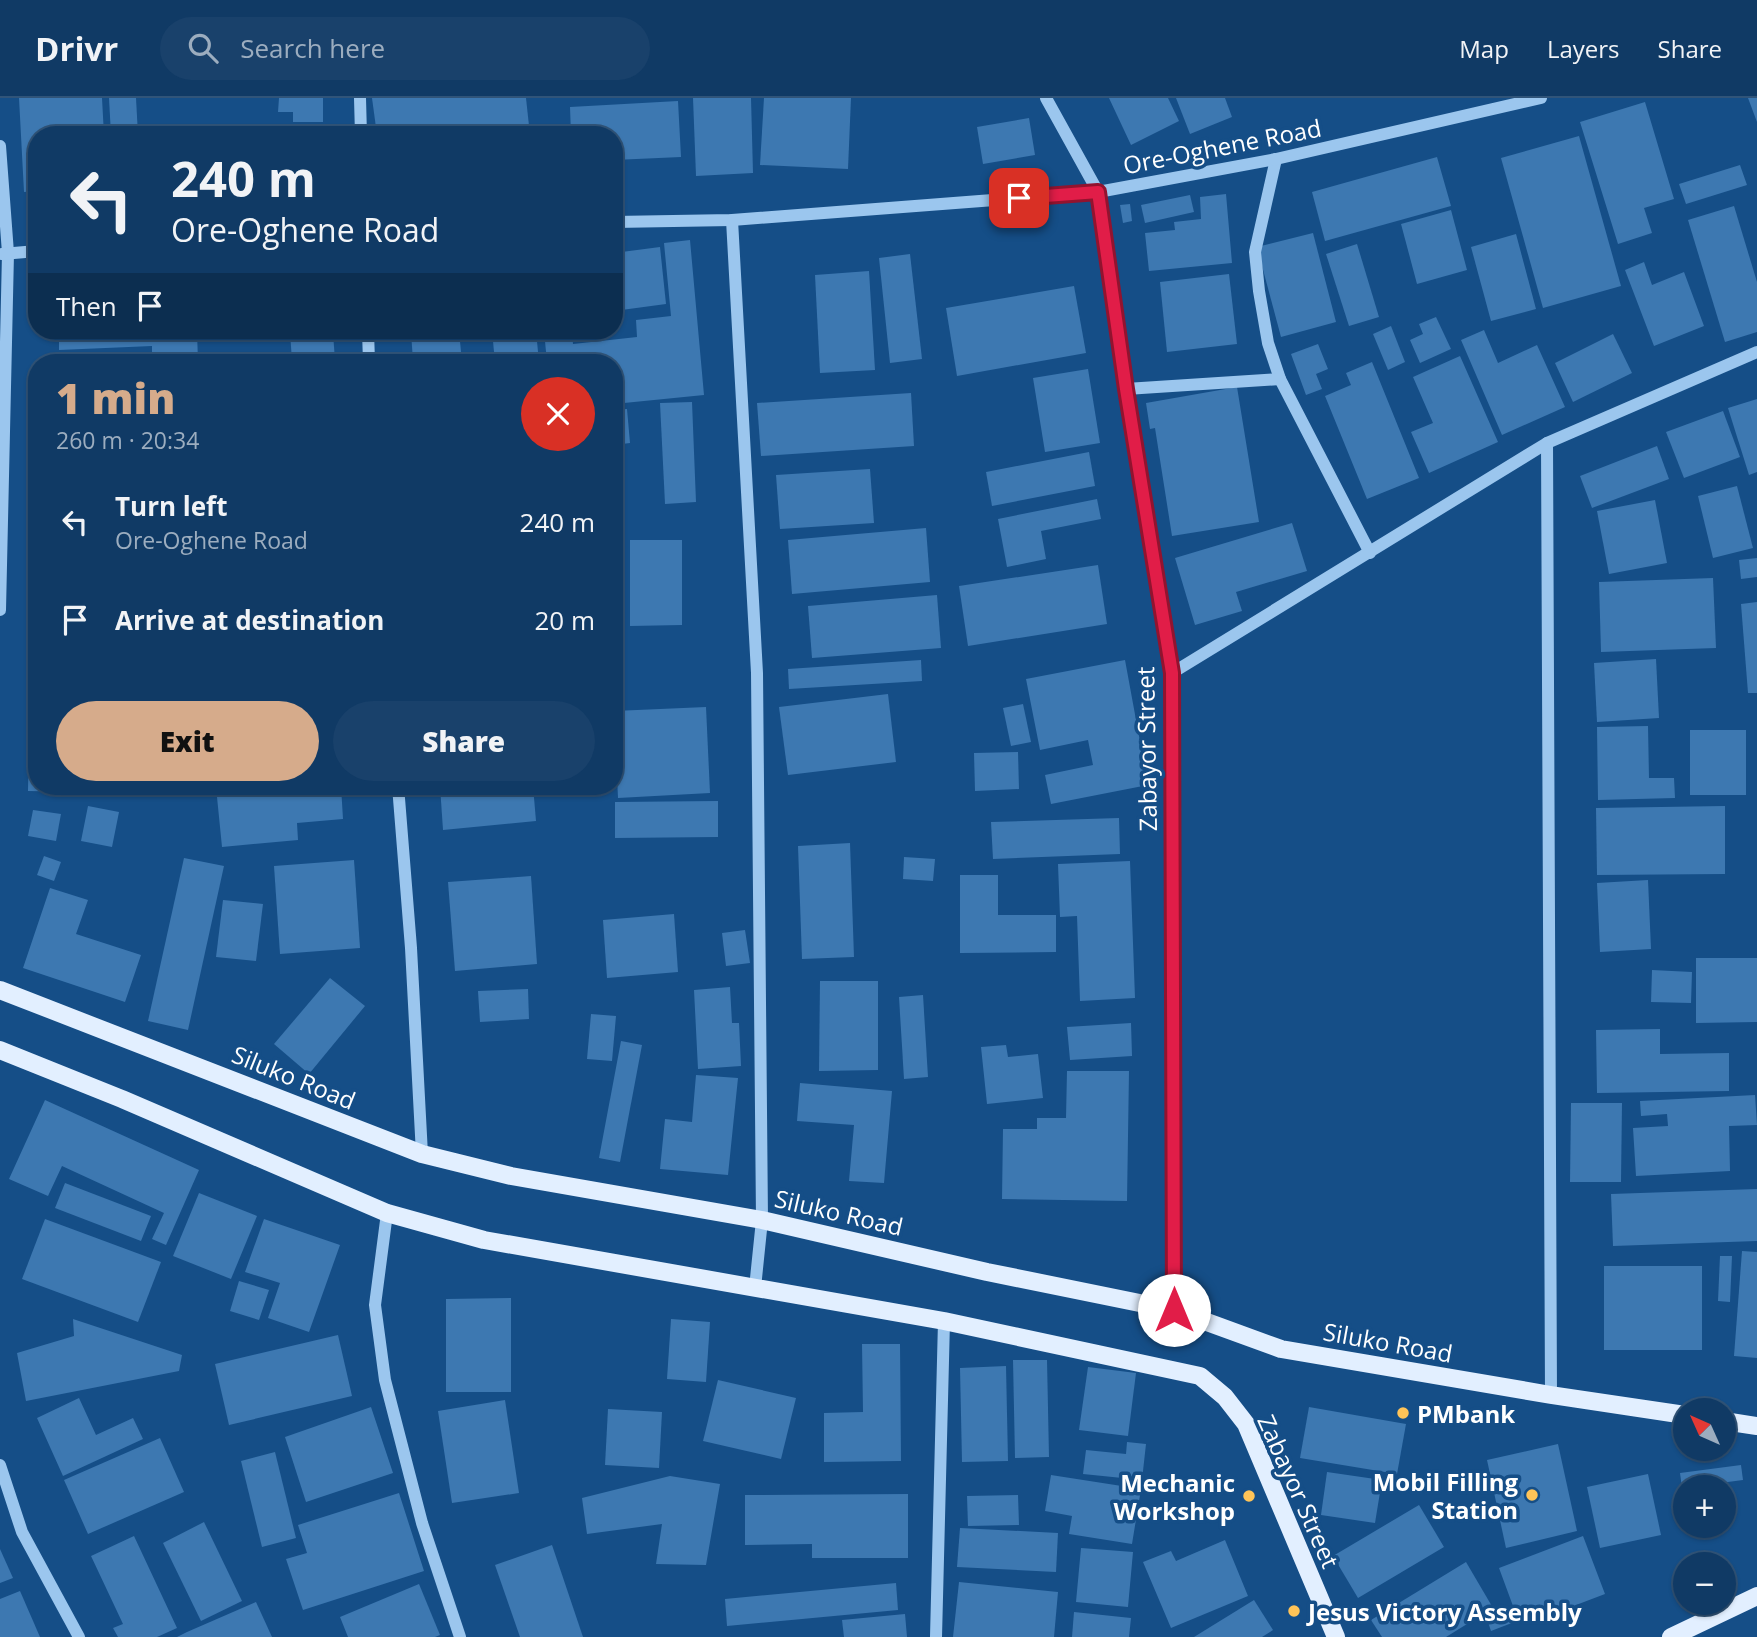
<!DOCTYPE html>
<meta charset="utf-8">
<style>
:root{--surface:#103a65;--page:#19416b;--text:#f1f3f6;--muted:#9cadbf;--line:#305479;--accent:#d6ab8b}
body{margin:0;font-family:"Open Sans",sans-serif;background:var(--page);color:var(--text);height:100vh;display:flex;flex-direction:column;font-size:26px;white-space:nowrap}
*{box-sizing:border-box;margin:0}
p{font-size:23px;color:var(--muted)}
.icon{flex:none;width:38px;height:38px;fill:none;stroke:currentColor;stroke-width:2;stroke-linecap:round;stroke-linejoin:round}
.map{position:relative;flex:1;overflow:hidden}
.sheet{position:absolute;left:28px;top:256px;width:595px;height:441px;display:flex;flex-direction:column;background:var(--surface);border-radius:28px;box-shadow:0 2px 5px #0004,0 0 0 2px var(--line)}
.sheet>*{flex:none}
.banner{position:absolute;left:28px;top:28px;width:595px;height:214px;border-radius:28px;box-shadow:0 2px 5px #0004,0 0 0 2px var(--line);background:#103a65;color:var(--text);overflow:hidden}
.needle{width:46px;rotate:315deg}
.tools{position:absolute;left:1673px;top:1300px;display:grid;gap:14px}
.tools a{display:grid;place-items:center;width:63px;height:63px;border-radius:50%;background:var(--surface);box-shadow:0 2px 5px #0004,0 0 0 2px var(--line);font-size:35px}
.pin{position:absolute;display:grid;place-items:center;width:60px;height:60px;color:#fff;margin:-30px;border-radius:14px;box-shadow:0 4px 10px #0006}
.me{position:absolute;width:77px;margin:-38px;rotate:0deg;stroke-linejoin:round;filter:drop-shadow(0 0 5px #0008)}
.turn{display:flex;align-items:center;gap:24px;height:147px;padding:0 28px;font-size:32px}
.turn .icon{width:91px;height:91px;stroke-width:2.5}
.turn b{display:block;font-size:49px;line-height:60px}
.then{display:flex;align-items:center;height:66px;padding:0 28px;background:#0003;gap:14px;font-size:26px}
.round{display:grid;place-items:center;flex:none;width:74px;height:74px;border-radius:37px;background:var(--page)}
.summary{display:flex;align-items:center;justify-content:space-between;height:119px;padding:0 28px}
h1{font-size:42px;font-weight:800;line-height:52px;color:var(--accent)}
.primary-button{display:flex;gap:14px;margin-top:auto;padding:14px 28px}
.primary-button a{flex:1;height:80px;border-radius:42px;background:var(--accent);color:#111;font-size:28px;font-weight:800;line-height:80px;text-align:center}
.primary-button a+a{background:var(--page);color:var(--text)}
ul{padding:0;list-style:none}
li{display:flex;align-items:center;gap:21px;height:98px;padding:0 28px}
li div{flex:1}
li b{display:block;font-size:26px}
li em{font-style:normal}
header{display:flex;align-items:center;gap:42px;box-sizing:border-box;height:98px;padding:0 35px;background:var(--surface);border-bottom:2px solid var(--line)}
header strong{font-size:33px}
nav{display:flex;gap:38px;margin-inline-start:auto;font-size:24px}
.search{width:490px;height:63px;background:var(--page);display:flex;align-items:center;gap:18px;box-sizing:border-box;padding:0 24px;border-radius:38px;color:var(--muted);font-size:26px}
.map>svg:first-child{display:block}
.building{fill:#3d78b1}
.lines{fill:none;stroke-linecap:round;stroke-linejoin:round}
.minor{stroke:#9bc6ee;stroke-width:12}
.major{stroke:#e2efff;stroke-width:18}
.route-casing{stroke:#92132f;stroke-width:18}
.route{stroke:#e11d48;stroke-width:12}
.poi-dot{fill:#ffc458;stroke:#154e87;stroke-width:2.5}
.labels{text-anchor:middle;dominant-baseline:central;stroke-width:7;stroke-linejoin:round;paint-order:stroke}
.street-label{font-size:24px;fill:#fff;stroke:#154e87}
.poi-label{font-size:24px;font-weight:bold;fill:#fff;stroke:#154e87;text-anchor:start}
</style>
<header>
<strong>Drivr</strong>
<div class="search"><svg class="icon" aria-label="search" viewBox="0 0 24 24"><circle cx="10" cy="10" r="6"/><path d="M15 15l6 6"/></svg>Search here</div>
<nav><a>Map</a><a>Layers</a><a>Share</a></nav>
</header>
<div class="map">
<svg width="1757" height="1539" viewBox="0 0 1757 1539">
<rect width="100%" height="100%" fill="#154e87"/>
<g class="building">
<polygon points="19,0 102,0 104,37 37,37 37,93 24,94"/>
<polygon points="109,0 136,0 138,37 111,37"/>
<polygon points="279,0 323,0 323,24 293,24 293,14 278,14"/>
<polygon points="372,0 526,0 530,37 377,37"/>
<polygon points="693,0 751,0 753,75 696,78"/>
<polygon points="764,0 851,0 848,71 760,67"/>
<polygon points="1109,0 1168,0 1179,23 1131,47"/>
<polygon points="1176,0 1225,0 1232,19 1190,36"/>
<polygon points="1748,0 1757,0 1757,24"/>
<polygon points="678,3 681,59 614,62 614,37 571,37 570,9"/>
<polygon points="1645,4 1674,101 1644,110 1652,135 1618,146 1580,24"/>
<polygon points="1029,20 1035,57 983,66 977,29"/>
<polygon points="1579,38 1621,188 1543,210 1501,60"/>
<polygon points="1437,59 1451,108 1325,143 1312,94"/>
<polygon points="1740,67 1747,87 1686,106 1679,86"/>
<polygon points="1226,96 1232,165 1149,173 1145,135 1175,132 1174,124 1201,121 1200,99"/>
<polygon points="1190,97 1194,114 1145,125 1141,107"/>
<polygon points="1130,106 1132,123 1123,125 1120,107"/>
<polygon points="1734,108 1757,184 1757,234 1725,244 1688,122"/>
<polygon points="1451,112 1467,172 1417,186 1401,126"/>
<polygon points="1313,135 1336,224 1281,239 1257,149"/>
<polygon points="1516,136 1536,211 1491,223 1471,149"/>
<polygon points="690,142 704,297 614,306 614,264 547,264 544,233 572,233 573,246 637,239 636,222 671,218 664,145"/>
<polygon points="1357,146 1379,219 1349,228 1326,156"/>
<polygon points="660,149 666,206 614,213 614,155"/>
<polygon points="910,156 922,261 890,265 879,160"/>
<polygon points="1644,164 1652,187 1684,174 1704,228 1654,248 1625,172"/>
<polygon points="869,173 875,272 820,275 815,177"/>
<polygon points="1229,176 1237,246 1167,254 1160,184"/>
<polygon points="1074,188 1086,255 957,278 946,210"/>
<polygon points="1436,219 1451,251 1420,265 1410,242 1423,236 1419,226"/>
<polygon points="1391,228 1405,264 1388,272 1373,236"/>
<polygon points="1484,232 1498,265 1537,247 1565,309 1502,337 1461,242"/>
<polygon points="59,233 197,233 198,264 152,264 152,248 59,252"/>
<polygon points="290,233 333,233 335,264 292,264"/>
<polygon points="411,233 459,233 462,264 413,264"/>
<polygon points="492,233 536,233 539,264 495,264"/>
<polygon points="1613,236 1632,275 1573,304 1555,265"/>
<polygon points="1318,246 1328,271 1316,276 1322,291 1306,297 1291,256"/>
<polygon points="1460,258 1498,344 1429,375 1411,334 1433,325 1413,279"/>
<polygon points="1372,264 1419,380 1367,401 1325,298 1351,287 1346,275"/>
<polygon points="1088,271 1100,345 1045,354 1033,280"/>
<polygon points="1237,289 1259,424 1172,438 1155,330 1150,331 1146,305"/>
<polygon points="911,295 914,348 761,358 757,305"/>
<polygon points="1757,301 1757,374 1749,377 1728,310"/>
<polygon points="692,304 696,404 665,406 660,305"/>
<polygon points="627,311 630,345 614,347 614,312"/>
<polygon points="1723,313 1740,359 1684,380 1666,334"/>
<polygon points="1657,348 1669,381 1592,410 1580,378"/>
<polygon points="1089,354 1095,388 992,408 986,374"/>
<polygon points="870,371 874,425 780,431 776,377"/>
<polygon points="1737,388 1753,450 1713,460 1698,398"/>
<polygon points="1097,401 1101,421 1041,433 1046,461 1007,469 998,421"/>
<polygon points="1655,402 1667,465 1609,476 1597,413"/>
<polygon points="1292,425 1307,473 1236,494 1242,513 1195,527 1175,460"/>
<polygon points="926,430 930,484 792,496 788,442"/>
<polygon points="630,442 682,442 682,527 630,528"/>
<polygon points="1757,460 1757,479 1741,481 1739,462"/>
<polygon points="1098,467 1107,526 968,548 959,488"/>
<polygon points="1713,480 1716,550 1601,554 1599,484"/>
<polygon points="937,497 941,550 812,560 808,508"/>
<polygon points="1757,504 1757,595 1748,595 1741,506"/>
<polygon points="1656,561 1659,620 1597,624 1594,565"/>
<polygon points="921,562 922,583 789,591 788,571"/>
<polygon points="1125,562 1148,687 1051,706 1045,677 1093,667 1088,642 1040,652 1026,581"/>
<polygon points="888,596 896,664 788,677 779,609"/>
<polygon points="1023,606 1031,644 1011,648 1003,610"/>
<polygon points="706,609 710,695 618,700 614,613"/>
<polygon points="1648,628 1649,680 1674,680 1675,700 1598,702 1597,629"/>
<rect x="1690" y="632" width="56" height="65"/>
<polygon points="29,639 37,639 37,688 121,688 121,695 28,693"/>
<polygon points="1018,654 1019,691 975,693 974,655"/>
<polygon points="291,688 341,688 343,721 297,725 298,742 222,749 217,699 291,693"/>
<polygon points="440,688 533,688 536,723 443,732"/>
<polygon points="718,703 718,739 615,740 615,704"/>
<polygon points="88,708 119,714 112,749 81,743"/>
<polygon points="1725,708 1725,776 1597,777 1596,710"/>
<polygon points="33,712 61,716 56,743 28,738"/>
<polygon points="1119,720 1120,756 993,761 991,724"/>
<polygon points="850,745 854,859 802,861 798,748"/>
<polygon points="44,758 61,764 54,783 37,777"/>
<polygon points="904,759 935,761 933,783 903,781"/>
<polygon points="184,760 224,768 188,932 148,923"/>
<polygon points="354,762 360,850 280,856 274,768"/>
<polygon points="1130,763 1135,900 1080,903 1077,818 1060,819 1058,766"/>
<polygon points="960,777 998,777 998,817 1056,817 1056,854 960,855"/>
<polygon points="531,778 537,866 455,873 448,784"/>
<polygon points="1648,782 1651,851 1600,854 1597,785"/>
<polygon points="50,790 88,802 76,836 141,857 125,904 23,870"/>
<polygon points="223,802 263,806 256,863 216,859"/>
<polygon points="674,816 678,874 607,880 603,822"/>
<polygon points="745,832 750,865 726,868 722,835"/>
<polygon points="1696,860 1757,860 1757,924 1696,925"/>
<polygon points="1652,872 1692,874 1691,905 1651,904"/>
<polygon points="330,880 365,908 309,976 274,946"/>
<polygon points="820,883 878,883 878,972 819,973"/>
<polygon points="730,889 732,925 739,925 741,968 698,971 694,892"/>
<polygon points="528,891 529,921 480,924 478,893"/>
<polygon points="923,897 928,979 904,981 899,899"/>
<polygon points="591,916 616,918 612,963 587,961"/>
<polygon points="1131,925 1132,958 1070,962 1067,929"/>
<polygon points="1660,931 1660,956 1729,955 1729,993 1597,995 1596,932"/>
<polygon points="621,943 642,947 620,1064 599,1060"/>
<polygon points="1006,947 1008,959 1038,956 1043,1000 987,1006 981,949"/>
<polygon points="1067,973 1129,973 1127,1103 1002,1101 1003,1031 1037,1031 1037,1020 1066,1020"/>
<polygon points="696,977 738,980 728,1077 660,1071 665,1021 692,1024"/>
<polygon points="800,985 892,993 884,1085 849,1083 854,1027 797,1023"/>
<polygon points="1755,997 1757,1027 1729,1028 1730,1073 1636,1078 1633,1030 1668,1028 1667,1016 1641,1018 1640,1003"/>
<polygon points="45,1002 199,1072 166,1147 152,1141 164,1115 62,1068 48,1098 9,1081"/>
<polygon points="1571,1005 1622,1005 1621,1084 1570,1084"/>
<polygon points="65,1085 151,1118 141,1143 55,1110"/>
<polygon points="1757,1091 1757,1143 1613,1148 1611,1096"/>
<polygon points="199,1095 257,1118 231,1181 173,1158"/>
<polygon points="45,1121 161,1164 138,1224 22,1181"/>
<polygon points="264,1121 340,1147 309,1234 268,1220 280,1185 245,1174"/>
<polygon points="1742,1153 1757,1154 1757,1260 1734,1258"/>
<polygon points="1720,1158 1732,1158 1730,1204 1718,1203"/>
<rect x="1604" y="1168" width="98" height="84"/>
<polygon points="239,1183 269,1192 259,1222 230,1213"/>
<polygon points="511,1200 511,1294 446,1294 446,1201"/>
<polygon points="73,1221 182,1257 179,1273 26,1303 17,1255 74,1238"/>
<polygon points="671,1221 710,1224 706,1284 667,1281"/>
<polygon points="338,1237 352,1298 229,1327 215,1266"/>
<polygon points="862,1246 900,1246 901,1363 824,1364 824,1315 863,1314"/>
<polygon points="1013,1262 1047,1262 1049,1359 1015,1360"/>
<polygon points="1006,1268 1008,1363 962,1364 960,1270"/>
<polygon points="1088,1269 1136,1275 1128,1338 1079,1332"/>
<polygon points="718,1282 796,1300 781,1361 703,1343"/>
<polygon points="79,1300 96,1337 133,1320 143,1341 63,1378 37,1320"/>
<polygon points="505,1302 519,1395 452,1405 438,1313"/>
<polygon points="371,1309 393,1375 306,1404 285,1339"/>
<polygon points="1309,1309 1406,1326 1397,1376 1300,1360"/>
<polygon points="608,1311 662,1314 659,1370 605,1367"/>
<polygon points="160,1340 184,1394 88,1436 64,1382"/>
<polygon points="1127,1344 1146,1346 1142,1382 1083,1376 1086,1352 1126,1356"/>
<polygon points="1558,1346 1577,1433 1506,1450 1487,1362"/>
<polygon points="275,1354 296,1440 262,1449 241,1363"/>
<polygon points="1741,1367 1743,1382 1682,1390 1680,1375"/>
<polygon points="1327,1374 1382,1382 1375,1425 1321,1417"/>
<polygon points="1648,1376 1661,1437 1600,1450 1587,1389"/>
<polygon points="1051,1377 1141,1391 1132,1446 1069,1436 1072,1418 1045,1413"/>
<polygon points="670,1378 720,1386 706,1467 656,1466 662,1426 587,1436 582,1400"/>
<polygon points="399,1395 424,1473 303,1512 286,1461 307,1455 298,1427"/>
<polygon points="908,1396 908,1460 812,1460 812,1446 745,1447 745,1397"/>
<polygon points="1018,1397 1019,1427 968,1428 967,1398"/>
<polygon points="1419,1407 1444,1449 1358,1500 1333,1458"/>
<polygon points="204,1424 242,1503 201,1523 163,1445"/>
<polygon points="960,1430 1058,1435 1056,1474 957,1469"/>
<polygon points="134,1438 177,1530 157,1539 118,1539 113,1530 123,1526 91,1458"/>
<polygon points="1583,1438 1605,1496 1555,1515 1553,1509 1491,1533 1486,1518 1513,1508 1499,1470"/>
<polygon points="1225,1442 1248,1498 1171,1530 1143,1464 1171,1453 1176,1463"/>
<polygon points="552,1447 583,1539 520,1539 495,1467"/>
<polygon points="1081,1450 1133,1454 1128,1509 1076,1504"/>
<polygon points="0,1451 13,1480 0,1485"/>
<polygon points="1466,1464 1493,1510 1446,1539 1382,1539 1371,1522"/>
<polygon points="959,1484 1058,1494 1054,1539 953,1539"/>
<polygon points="896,1485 898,1512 727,1528 725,1501"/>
<polygon points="419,1486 440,1537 435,1539 348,1539 340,1519"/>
<polygon points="20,1493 40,1539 0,1539 0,1501"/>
<polygon points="1254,1502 1273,1532 1262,1539 1194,1539"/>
<polygon points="256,1504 272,1539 177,1539 187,1534"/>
<polygon points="1074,1514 1131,1520 1129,1539 1072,1539"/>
<polygon points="905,1516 907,1539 844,1539 842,1522"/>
</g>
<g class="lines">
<g class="minor">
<polyline points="360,0 361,37"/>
<polyline points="1046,0 1098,94 1126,291 1172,575 1174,1212"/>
<polyline points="0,48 8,155 0,512"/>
<polyline points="1276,61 1255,154 1259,193 1268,245 1280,281 1370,455"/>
<polyline points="732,122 757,575 762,1122 755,1190"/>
<polyline points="614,124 732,122 1098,94 1276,61 1541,0"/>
<polyline points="2,156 37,153"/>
<polyline points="368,233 369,264"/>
<polyline points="1126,291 1280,281"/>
<polyline points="1547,345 1551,1297"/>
<polyline points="1172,575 1547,345 1757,254"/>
<polyline points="398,688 411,850 422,1056"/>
<polyline points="387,1115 375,1207 385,1282 422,1425 460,1539"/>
<polyline points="0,1367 22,1434 79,1539"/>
<polyline points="936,1539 944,1223"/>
</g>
<g class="major">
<polyline points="0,892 422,1056 511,1078 762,1122 987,1174 1174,1212 1281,1251 1551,1297 1685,1317"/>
<polyline points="0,952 122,1001 387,1115 484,1142 944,1223 1200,1278 1225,1299 1246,1326 1336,1539"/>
<polyline points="1724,1323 1757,1328"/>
<polyline points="1671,1539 1757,1498"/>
</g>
</g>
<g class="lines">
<defs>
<polyline id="route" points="1019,100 1098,94 1126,291 1172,575 1174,1212"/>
</defs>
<use href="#route" class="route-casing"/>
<use href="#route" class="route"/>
</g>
<g class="poi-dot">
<circle cx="1403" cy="1315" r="7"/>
<circle cx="1532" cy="1397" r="7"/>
<circle cx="1249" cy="1398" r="7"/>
<circle cx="1294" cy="1513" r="7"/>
</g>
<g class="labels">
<g class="street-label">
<text transform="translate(1222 48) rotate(-11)">Ore-Oghene Road</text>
<text transform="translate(1146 651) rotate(-91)">Zabayor Street</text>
<text transform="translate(294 979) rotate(22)">Siluko Road</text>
<text transform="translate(839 1114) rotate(13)">Siluko Road</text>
<text transform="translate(1388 1244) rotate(10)">Siluko Road</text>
<text transform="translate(1299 1393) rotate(66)">Zabayor Street</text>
</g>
<g class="poi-label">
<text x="1417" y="1315">PMbank</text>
<text x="1518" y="1383" text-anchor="end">Mobil Filling<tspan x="1518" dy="28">Station</tspan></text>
<text x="1235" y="1384" text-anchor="end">Mechanic<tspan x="1235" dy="28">Workshop</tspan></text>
<text x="1308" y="1513">Jesus Victory Assembly</text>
</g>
</g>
</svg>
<div class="tools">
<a><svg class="needle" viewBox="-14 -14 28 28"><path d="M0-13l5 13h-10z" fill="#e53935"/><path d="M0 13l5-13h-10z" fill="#9cadbf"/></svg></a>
<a>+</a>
<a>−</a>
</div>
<div class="pin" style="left:1019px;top:100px;background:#d93025"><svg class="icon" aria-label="arrive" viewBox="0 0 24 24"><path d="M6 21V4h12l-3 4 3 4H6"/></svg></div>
<svg class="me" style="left:1174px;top:1212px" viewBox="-20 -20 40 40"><circle r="19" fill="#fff"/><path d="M0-13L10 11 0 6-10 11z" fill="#e11d48"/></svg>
<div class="banner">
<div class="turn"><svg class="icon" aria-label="left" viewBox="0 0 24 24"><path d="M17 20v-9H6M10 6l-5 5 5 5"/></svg><div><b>240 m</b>Ore-Oghene Road</div></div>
<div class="then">Then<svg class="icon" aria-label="arrive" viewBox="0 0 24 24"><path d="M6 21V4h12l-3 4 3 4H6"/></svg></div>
</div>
<section class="sheet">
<div class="summary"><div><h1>1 min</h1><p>260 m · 20:34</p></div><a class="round" style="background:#d93025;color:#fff"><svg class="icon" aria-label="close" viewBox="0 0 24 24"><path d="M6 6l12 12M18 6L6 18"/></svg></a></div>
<ul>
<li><svg class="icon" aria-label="left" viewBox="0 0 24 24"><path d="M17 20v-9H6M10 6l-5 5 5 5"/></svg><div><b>Turn left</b><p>Ore-Oghene Road</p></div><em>240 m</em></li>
<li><svg class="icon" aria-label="arrive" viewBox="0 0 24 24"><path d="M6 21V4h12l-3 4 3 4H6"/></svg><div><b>Arrive at destination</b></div><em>20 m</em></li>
</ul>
<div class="primary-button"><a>Exit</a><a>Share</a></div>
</section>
</div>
